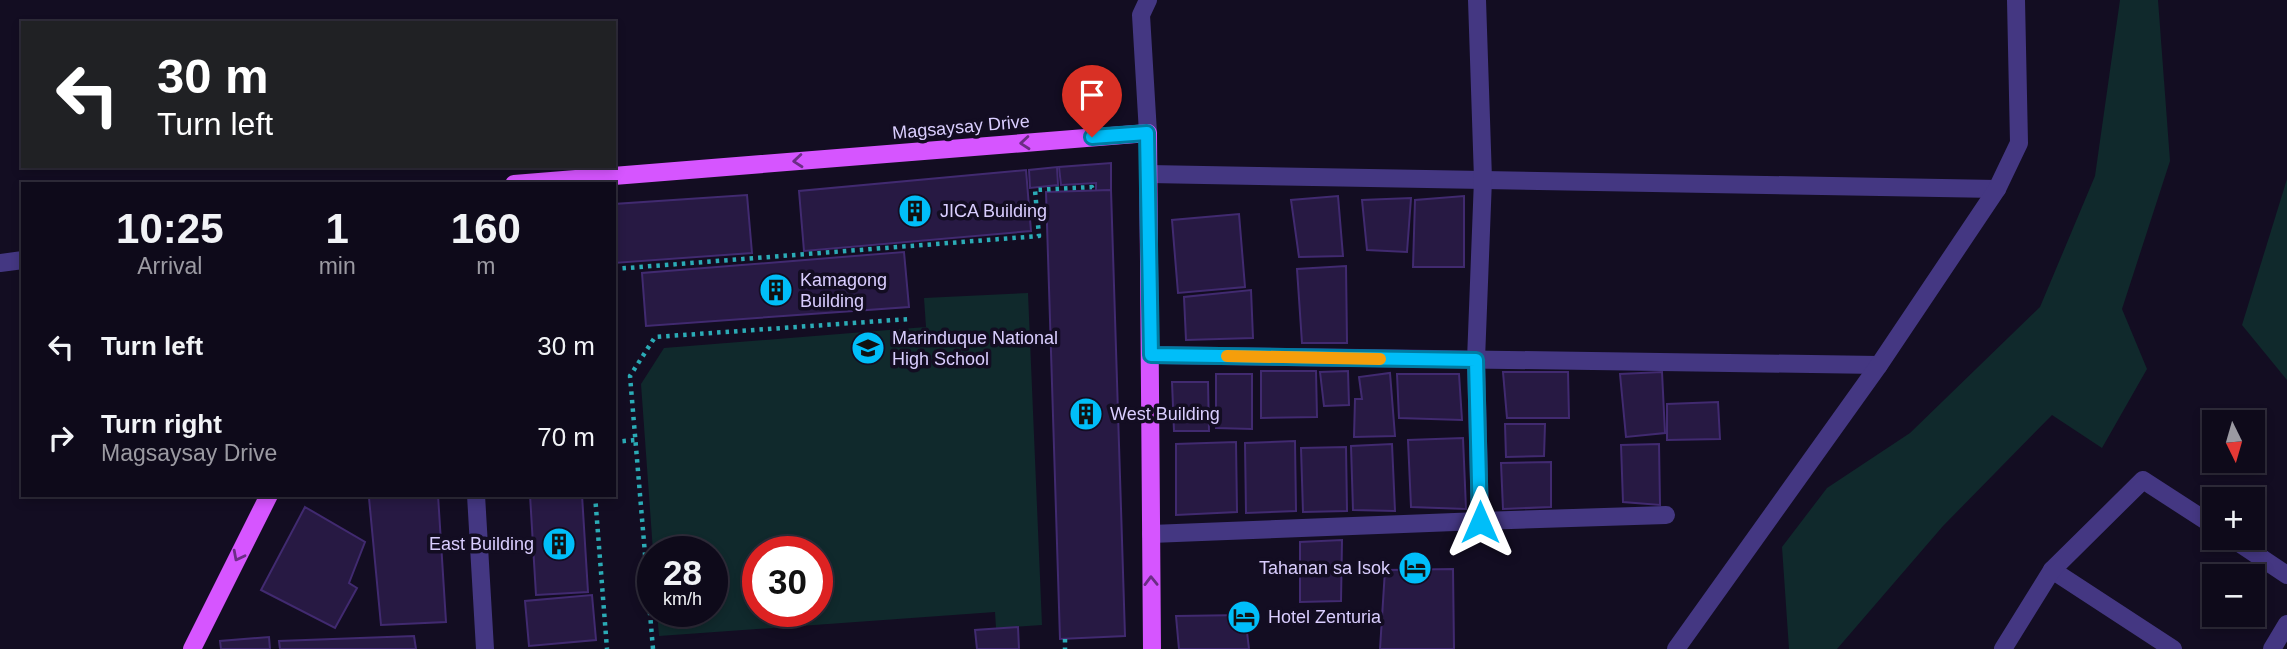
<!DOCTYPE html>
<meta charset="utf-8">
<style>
:root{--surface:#0e0a1a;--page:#171323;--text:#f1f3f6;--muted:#9b9aa2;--line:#2e2b39}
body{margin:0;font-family:Arial,sans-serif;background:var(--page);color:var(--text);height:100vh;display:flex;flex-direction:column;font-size:26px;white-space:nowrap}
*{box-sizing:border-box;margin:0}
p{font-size:23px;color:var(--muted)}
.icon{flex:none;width:38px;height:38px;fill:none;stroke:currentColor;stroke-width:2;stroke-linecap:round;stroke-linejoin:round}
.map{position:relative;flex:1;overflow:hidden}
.sheet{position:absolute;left:21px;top:182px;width:595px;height:315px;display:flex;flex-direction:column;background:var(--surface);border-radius:0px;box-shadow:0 4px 10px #0003,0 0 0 2px var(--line)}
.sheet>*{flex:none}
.hud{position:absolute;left:21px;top:21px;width:595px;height:147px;border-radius:0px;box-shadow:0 4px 10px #0003,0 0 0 2px var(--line);background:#202124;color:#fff;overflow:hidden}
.needle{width:46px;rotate:175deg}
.tools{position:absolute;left:2202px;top:410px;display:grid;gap:14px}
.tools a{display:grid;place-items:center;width:63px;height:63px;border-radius:0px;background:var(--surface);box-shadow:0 4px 10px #0003,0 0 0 2px var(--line);font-size:35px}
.speed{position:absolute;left:637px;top:536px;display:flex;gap:14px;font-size:35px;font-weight:700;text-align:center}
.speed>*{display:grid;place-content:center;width:91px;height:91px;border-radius:50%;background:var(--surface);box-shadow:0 4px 10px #0003,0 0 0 2px var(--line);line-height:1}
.speed small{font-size:18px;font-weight:400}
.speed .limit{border:10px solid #d22;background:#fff;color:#111}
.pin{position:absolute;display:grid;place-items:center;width:60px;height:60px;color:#fff;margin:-72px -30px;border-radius:50% 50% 50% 0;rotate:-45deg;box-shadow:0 0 7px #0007}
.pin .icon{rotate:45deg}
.me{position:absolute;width:77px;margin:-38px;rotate:0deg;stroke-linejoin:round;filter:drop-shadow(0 0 5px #0008)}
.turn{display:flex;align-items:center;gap:24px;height:147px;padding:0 21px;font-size:32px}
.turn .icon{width:91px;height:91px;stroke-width:2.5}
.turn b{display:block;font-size:49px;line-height:60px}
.eta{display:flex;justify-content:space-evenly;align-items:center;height:119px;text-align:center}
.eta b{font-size:42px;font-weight:800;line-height:49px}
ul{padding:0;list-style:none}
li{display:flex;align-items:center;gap:21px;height:91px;padding:0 21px}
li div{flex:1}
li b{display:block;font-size:26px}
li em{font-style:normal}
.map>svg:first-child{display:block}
.green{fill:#10292c;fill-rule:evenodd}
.building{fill:#271943;stroke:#412a70;stroke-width:2}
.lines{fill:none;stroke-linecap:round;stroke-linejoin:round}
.path{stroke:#2babb6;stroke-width:4.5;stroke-dasharray:3.5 5;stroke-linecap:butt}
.minor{stroke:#443782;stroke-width:18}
.tertiary{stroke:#443782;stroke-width:18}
.primary{stroke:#d655ff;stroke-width:18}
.oneway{stroke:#6b2d85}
.route-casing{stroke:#007ca2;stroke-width:18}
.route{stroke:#00bef9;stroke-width:12}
.slow{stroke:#f59e0b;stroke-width:12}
.labels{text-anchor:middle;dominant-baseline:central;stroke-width:7;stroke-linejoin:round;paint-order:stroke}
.street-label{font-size:18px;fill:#daceff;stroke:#130d22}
.poi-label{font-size:18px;fill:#daceff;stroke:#130d22;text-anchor:start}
</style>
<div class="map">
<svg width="2287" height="649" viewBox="0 0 2287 649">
<rect width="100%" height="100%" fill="#130d22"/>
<g class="green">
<polygon points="2120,0 2158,0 2170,161 2122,309 2147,369 2102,448 2052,415 1943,526 1837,649 1789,649 1782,547 1827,488 1910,433 2040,307 2095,176"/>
<polygon points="2287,179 2287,380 2242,325"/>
<path d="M1028,293L1042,625L996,628L995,612L659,636L657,611H712V551H653L641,384L664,348L926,327L924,298ZM758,551H817V611H758Z"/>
</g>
<g class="building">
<polygon points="1111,163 1111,190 1096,191 1096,183 1061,185 1059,167"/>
<polygon points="1057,167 1058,185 1030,188 1029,170"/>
<polygon points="1026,170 1031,231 804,251 799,191"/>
<polygon points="1111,190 1125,636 1060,639 1046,192"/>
<polygon points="747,195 752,253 614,263 614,204"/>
<polygon points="1338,196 1343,256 1299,257 1291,200"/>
<polygon points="1464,196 1464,267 1413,267 1415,200"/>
<polygon points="1411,198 1407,252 1367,250 1362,200"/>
<polygon points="1239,214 1245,287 1178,293 1172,220"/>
<polygon points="904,252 909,307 646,326 642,273"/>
<polygon points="1346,266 1347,343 1302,343 1297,269"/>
<polygon points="1251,290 1253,338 1186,340 1184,297"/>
<polygon points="1261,371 1316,371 1317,417 1261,418"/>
<polygon points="1348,371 1349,405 1324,406 1320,372"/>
<polygon points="1503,372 1568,372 1569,418 1507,418"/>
<polygon points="1662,372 1665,433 1626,437 1620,374"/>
<polygon points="1390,373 1395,436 1354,437 1355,399 1362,399 1359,377"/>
<polygon points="1216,374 1252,374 1252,429 1216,428"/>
<polygon points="1397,374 1459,374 1462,420 1399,418"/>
<polygon points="1172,382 1208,382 1209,431 1174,431"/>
<polygon points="1718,402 1720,439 1667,440 1667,404"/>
<polygon points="1505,424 1545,424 1544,456 1506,457"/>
<polygon points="1463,438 1466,509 1411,507 1408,440"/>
<polygon points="1295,441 1296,511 1246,513 1245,443"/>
<polygon points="1236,442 1237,512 1176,515 1176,444"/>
<polygon points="1392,444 1395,511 1353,510 1351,446"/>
<polygon points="1659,444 1660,505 1623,502 1621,445"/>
<polygon points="1346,447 1347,511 1303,512 1301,448"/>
<polygon points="1551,462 1551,507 1503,509 1501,463"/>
<polygon points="438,495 446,622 381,625 369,498"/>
<polygon points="530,495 582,495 588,592 536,595"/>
<polygon points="305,507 365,542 349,583 357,588 335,628 261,590"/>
<polygon points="1342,540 1341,601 1300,602 1300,542"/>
<polygon points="1453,569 1454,649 1380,649 1385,570"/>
<polygon points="592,595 596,640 529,646 525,601"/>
<polygon points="1245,615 1249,649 1179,649 1176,616"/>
<polygon points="1018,627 1019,649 977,649 975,630"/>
<polygon points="414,636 416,649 280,649 279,641"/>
<polygon points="269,637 270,649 221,649 220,641"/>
</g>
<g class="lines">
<g class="path">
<polyline points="614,269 1039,236 1035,190 1092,187 1093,190"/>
<polyline points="614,442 635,440"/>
<polyline points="595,495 607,649"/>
<polyline points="1065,639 1065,649"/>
<polyline points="653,649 630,376 655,337 909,319"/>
</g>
<g class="minor">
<polyline points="1148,133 1141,15 1148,0"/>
<polyline points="1149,174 1997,189"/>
<polyline points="1151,355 1879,365"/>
<polyline points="476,495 485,649"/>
<polyline points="1480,521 1666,515"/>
<polyline points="1151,534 1480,521 1476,360 1483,179 1477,0"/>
<polyline points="2230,537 2287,575"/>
<polyline points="2052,570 2173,649"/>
<polyline points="1676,649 1879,365 1997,189 2019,143 2016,0"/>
<polyline points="2003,649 2052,570 2143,480 2214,526"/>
<polyline points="2272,649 2287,624"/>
</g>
<polyline class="tertiary" points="0,263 23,260"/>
<g class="primary">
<polyline points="514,184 1148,133 1152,649"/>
<polyline points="192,649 269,495"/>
</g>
</g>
<defs><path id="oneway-chevron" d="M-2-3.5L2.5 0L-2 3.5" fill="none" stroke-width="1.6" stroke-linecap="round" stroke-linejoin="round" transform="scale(1.75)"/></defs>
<g class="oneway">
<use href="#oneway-chevron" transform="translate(1025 143) rotate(175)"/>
<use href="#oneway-chevron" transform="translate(798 161) rotate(175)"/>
<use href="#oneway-chevron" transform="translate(238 556) rotate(117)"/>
<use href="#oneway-chevron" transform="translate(1151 581) rotate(-91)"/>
</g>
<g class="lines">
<defs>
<polyline id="route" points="1092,137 1147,133 1151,355 1476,360 1480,522"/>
</defs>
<use href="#route" class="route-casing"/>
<use href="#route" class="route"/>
<polyline class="slow" points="1227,356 1380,359"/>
</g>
<defs>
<symbol id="building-disc" viewBox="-11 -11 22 22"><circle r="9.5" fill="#00bef9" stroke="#130d22"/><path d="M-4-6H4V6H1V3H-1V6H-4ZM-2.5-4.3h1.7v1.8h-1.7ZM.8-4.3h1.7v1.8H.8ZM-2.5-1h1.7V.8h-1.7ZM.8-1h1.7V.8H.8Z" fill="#111"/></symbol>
<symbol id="school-disc" viewBox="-11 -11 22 22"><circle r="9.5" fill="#00bef9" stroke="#130d22"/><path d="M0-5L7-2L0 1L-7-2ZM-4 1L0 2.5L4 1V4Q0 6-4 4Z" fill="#111"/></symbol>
<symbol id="hotel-disc" viewBox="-11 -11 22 22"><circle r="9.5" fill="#00bef9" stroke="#130d22"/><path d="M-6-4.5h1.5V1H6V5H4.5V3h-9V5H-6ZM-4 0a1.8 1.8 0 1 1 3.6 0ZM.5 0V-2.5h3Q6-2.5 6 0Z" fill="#111"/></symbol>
</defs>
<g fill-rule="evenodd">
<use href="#building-disc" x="896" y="192" width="38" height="38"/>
<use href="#building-disc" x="757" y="271" width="38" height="38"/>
<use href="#school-disc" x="849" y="329" width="38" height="38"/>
<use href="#building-disc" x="1067" y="395" width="38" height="38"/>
<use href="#building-disc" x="540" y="525" width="38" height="38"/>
<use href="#hotel-disc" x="1396" y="549" width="38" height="38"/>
<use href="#hotel-disc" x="1225" y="598" width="38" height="38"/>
</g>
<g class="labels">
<g class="street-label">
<text transform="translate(961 127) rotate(-5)">Magsaysay Drive</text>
</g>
<g class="poi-label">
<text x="940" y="211">JICA Building</text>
<text x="800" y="280">Kamagong<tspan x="800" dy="21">Building</tspan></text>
<text x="892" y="338">Marinduque National<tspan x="892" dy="21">High School</tspan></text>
<text x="1110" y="414">West Building</text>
<text x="534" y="544" text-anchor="end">East Building</text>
<text x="1390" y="568" text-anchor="end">Tahanan sa Isok</text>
<text x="1268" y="617">Hotel Zenturia</text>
</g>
</g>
</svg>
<div class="tools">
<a><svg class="needle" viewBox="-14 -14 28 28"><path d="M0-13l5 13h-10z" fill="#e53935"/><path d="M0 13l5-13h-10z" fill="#9b9aa2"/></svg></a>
<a>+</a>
<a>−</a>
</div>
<div class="speed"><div>28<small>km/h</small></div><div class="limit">30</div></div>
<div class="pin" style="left:1092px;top:137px;background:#d93025"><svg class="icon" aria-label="arrive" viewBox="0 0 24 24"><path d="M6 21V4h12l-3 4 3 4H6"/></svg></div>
<svg class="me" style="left:1480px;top:522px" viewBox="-20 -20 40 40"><path d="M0-17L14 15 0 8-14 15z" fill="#00bef9" stroke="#fff" stroke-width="4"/></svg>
<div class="hud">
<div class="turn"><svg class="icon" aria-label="left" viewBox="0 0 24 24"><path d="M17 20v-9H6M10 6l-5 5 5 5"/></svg><div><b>30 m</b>Turn left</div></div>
</div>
<section class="sheet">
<div class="eta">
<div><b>10:25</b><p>Arrival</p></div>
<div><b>1</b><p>min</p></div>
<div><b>160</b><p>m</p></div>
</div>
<ul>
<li><svg class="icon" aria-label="left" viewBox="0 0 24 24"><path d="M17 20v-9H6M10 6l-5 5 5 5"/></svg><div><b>Turn left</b></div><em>30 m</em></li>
<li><svg class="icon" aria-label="right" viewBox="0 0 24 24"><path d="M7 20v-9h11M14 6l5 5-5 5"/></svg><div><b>Turn right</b><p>Magsaysay Drive</p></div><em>70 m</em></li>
</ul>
</section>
</div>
